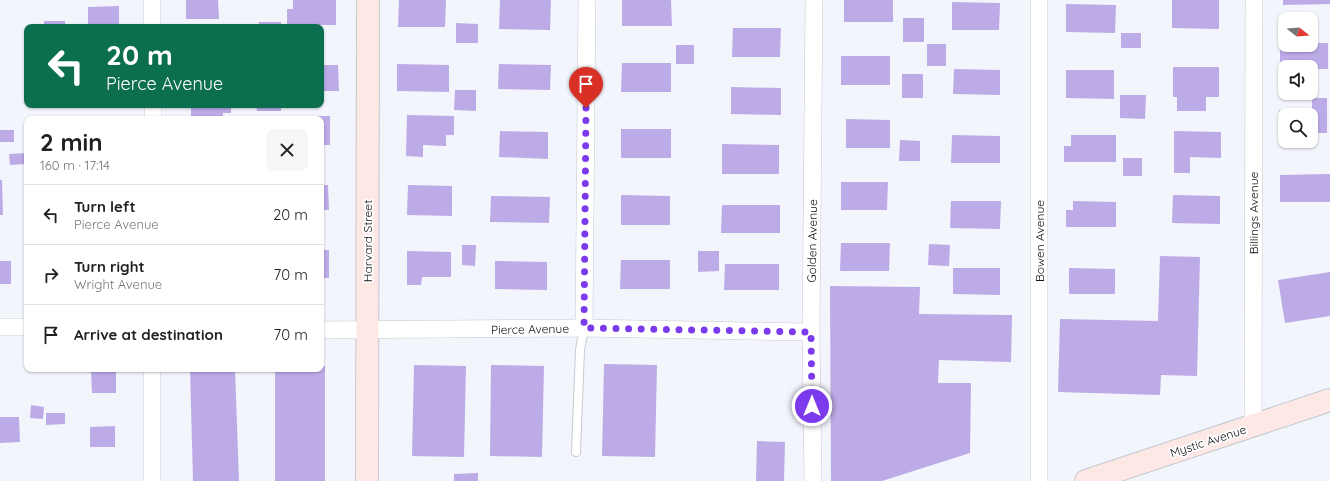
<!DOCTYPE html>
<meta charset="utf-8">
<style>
:root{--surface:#fff;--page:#f6f6f6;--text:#202124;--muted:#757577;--line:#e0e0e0}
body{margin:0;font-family:Quicksand,sans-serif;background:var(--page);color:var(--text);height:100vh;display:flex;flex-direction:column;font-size:15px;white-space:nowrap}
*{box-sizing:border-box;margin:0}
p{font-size:13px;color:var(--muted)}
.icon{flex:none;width:22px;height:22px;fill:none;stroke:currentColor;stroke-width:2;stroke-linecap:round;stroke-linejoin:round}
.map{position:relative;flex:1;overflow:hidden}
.sheet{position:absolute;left:24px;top:116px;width:300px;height:256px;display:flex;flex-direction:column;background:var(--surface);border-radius:8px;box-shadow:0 1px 3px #0004}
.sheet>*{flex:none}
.guide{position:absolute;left:24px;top:24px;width:300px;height:84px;border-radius:8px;box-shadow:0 1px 3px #0004;background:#0b6e4f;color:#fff;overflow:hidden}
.needle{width:26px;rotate:107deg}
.fabs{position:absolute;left:1278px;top:12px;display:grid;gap:8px}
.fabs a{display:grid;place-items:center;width:40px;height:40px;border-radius:8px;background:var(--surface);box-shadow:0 1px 3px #0004;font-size:20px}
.pin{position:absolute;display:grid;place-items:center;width:34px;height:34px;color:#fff;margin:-41px -17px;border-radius:50% 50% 50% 0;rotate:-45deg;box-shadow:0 0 4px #0007}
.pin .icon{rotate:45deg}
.me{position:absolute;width:44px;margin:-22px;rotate:0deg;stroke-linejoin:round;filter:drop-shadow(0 0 3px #0008)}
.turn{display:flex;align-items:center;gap:14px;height:84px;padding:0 16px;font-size:18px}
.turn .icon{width:52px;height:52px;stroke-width:2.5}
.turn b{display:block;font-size:28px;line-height:34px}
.round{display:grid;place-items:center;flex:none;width:42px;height:42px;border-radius:8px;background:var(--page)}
.head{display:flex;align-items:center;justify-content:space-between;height:68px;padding:0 16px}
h1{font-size:24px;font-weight:800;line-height:30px}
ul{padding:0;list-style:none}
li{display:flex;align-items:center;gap:12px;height:60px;padding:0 16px;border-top:1px solid var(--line)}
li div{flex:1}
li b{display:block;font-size:15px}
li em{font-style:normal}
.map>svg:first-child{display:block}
.building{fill:#bdabe7}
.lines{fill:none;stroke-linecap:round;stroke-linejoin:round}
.service-casing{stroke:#c7c9d0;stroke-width:10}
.minor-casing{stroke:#c7c9d0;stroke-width:18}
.secondary-casing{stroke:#c7c9d0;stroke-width:24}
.service{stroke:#fff;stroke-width:8}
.minor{stroke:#fff;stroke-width:17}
.secondary{stroke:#fde8e5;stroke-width:22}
.route{stroke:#7c3aed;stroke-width:7;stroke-dasharray:0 12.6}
.labels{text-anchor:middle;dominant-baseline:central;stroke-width:3.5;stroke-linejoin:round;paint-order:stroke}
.street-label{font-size:12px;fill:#111114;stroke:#fff}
</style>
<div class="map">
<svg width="1330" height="481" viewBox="0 0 1330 481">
<rect width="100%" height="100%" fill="#f2f5fc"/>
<g class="building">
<polygon points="186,0 218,0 219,19 186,19"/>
<polygon points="293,0 336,0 336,25 287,25 287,9 293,9"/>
<polygon points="399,0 446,0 445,27 398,27"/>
<polygon points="500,0 551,0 550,30 499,29"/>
<polygon points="622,0 671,0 672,26 622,26"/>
<rect x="844" y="0" width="49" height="22"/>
<polygon points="1172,0 1219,0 1219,29 1172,28"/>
<polygon points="1283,0 1330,0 1330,4 1283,5"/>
<polygon points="952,2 1000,3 999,30 952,30"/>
<polygon points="1066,4 1116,5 1115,33 1066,32"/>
<polygon points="119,6 119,27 88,27 88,7"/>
<rect x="903" y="18" width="21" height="24"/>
<rect x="44" y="21" width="21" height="6"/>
<rect x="259" y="22" width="22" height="5"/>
<polygon points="456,23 478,24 478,43 456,43"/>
<polygon points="733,28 781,28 780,57 732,57"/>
<rect x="1121" y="33" width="20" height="15"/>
<polygon points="1311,43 1328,43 1328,69 1311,69 1311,67 1285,67 1285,69 1280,69 1280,44 1285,44 1285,45 1311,45"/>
<rect x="927" y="44" width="19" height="22"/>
<rect x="676" y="45" width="18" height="19"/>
<rect x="841" y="56" width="49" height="29"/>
<polygon points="622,63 671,63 671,92 621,92"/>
<polygon points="397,64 449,65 449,92 397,91"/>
<polygon points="499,64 551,65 550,90 498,89"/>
<polygon points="321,65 338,65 339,91 321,91"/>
<polygon points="1173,67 1219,67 1219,97 1206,97 1206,111 1177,111 1177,97 1173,97"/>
<polygon points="954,69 1000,70 1000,95 953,94"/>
<polygon points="1066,70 1114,70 1114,99 1066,98"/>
<rect x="902" y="74" width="21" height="24"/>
<polygon points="731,87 781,88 781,115 731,114"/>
<polygon points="455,90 476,90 476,111 454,110"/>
<polygon points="1120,95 1146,95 1145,119 1120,118"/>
<polygon points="1312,98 1327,98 1327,133 1311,133 1311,115 1285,115 1285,133 1279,133 1279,110 1312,110"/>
<polygon points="191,105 231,105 231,113 223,113 223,119 191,119"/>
<polygon points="256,105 281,105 281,111 257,111"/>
<polygon points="407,115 454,116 454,135 446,135 446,146 423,145 423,157 406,156"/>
<rect x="92" y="116" width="26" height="3"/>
<polygon points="297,116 330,116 330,145 321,145 321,119 297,119"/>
<polygon points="846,119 890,120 890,148 846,148"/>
<rect x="621" y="129" width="50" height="29"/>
<rect x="0" y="130" width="14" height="12"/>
<polygon points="500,131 548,132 548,159 499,157"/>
<polygon points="1174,131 1221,132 1221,158 1190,157 1190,173 1174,173"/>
<polygon points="952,135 1000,136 1000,163 951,163"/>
<polygon points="1071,135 1116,135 1116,162 1064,162 1064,146 1071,146"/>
<polygon points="900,140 920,141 920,161 899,161"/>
<polygon points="722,144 779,145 779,174 722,174"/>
<polygon points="27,153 27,164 10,165 9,154"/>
<rect x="1123" y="158" width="19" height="18"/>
<polygon points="1330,174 1330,202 1280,202 1280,175"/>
<polygon points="0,180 2,180 3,215 0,215"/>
<polygon points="841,182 888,182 887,210 841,210"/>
<polygon points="321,185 328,185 329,210 321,210"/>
<polygon points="408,185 452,186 452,216 407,215"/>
<polygon points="621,195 670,196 670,225 621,225"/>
<polygon points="1173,195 1220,196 1220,224 1172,223"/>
<polygon points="491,196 550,197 549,223 490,222"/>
<polygon points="951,201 1001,201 1000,229 950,228"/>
<polygon points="1073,201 1116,202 1116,227 1066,227 1066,210 1073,210"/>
<polygon points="722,205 780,205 780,233 721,233"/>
<polygon points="841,243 890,243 889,271 840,271"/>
<polygon points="929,244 950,245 949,266 928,265"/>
<polygon points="462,245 476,245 475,266 462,265"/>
<rect x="321" y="250" width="8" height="28"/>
<polygon points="407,251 451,252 451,277 422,277 421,285 407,285"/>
<polygon points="698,251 719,251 719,271 698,272"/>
<polygon points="1160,256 1200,257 1197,376 1161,375 1160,395 1058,392 1060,319 1158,321"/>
<polygon points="621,260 670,260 670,289 620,289"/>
<rect x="0" y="261" width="11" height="23"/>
<polygon points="495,261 547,262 547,290 495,289"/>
<polygon points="725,264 779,264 779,290 724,290"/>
<polygon points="953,268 1000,268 1000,295 953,294"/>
<polygon points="1069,268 1115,269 1115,294 1069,294"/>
<polygon points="1330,272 1330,316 1285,323 1278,280"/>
<polygon points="830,286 920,287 919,314 1012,315 1011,362 939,360 938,383 971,383 970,453 882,481 831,481"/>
<polygon points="604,364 657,365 655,457 602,456"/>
<polygon points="414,365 466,366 464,457 412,456"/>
<polygon points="491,365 544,366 542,457 490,456"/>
<polygon points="321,366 325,366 325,481 275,481 275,369 321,369"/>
<polygon points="116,369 116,393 92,393 91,370"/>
<polygon points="190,369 235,369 239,481 193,481"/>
<polygon points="31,405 44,407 43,419 30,418"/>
<polygon points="46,413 65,413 65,424 46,425"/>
<polygon points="0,417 19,417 20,442 0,443"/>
<polygon points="115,426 115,447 90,447 90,427"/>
<polygon points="757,441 785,442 784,481 756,481"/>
<polygon points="478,473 478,481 454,481 454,474"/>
</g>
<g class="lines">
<defs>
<polyline id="service" points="576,452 580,350 584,328"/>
<g id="minor">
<polyline points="152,0 152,27"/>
<polyline points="1039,0 1039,481"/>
<polyline points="153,119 153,105"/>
<polyline points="0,327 27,327"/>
<polyline points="584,328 587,0"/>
<polyline points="321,330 584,328 811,332"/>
<polyline points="1253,426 1254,0"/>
<polyline points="152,481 152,369"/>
<polyline points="813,481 811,332 814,0"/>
</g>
<g id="secondary">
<polyline points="367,481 368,0"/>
<polyline points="1086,481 1330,400"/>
</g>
</defs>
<use href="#service" class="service-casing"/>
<use href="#minor" class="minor-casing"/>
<use href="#secondary" class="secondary-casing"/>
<use href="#service" class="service"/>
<use href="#minor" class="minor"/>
<use href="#secondary" class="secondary"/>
</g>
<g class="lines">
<polyline class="route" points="586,108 584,328 811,332 812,406"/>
</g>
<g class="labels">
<g class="street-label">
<text transform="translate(1253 213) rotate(-90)">Billings Avenue</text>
<text transform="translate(367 241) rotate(-90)">Harvard Street</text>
<text transform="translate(812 241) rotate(-89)">Golden Avenue</text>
<text transform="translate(1039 241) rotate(-90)">Bowen Avenue</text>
<text transform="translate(530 329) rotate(-1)">Pierce Avenue</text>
<text transform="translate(1208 441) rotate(-18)">Mystic Avenue</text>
</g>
</g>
</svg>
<div class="fabs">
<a><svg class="needle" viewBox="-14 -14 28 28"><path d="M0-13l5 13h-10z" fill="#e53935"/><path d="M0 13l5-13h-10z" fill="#757577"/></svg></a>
<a><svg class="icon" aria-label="sound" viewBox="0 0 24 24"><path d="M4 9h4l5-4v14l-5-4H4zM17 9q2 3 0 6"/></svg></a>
<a><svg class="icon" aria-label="search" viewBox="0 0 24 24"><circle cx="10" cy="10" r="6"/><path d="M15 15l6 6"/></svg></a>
</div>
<div class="pin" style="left:586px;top:108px;background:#d93025"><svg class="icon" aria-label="arrive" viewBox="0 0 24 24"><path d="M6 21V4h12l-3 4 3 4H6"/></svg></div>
<svg class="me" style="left:812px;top:406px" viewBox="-20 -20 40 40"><circle r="17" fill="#7c3aed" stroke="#fff" stroke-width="3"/><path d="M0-11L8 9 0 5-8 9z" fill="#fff"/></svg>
<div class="guide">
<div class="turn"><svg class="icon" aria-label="left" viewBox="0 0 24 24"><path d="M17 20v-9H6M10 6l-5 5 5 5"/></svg><div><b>20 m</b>Pierce Avenue</div></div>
</div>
<section class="sheet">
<div class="head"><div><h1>2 min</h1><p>160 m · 17:14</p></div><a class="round"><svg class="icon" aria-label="close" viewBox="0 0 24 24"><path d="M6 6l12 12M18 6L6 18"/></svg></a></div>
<ul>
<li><svg class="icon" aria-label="left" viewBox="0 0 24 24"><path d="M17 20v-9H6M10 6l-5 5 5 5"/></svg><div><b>Turn left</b><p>Pierce Avenue</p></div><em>20 m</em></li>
<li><svg class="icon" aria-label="right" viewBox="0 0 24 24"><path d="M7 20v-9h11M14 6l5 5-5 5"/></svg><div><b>Turn right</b><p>Wright Avenue</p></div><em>70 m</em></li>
<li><svg class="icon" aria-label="arrive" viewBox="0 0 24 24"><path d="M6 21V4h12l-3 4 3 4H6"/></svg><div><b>Arrive at destination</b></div><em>70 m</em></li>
</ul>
</section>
</div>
